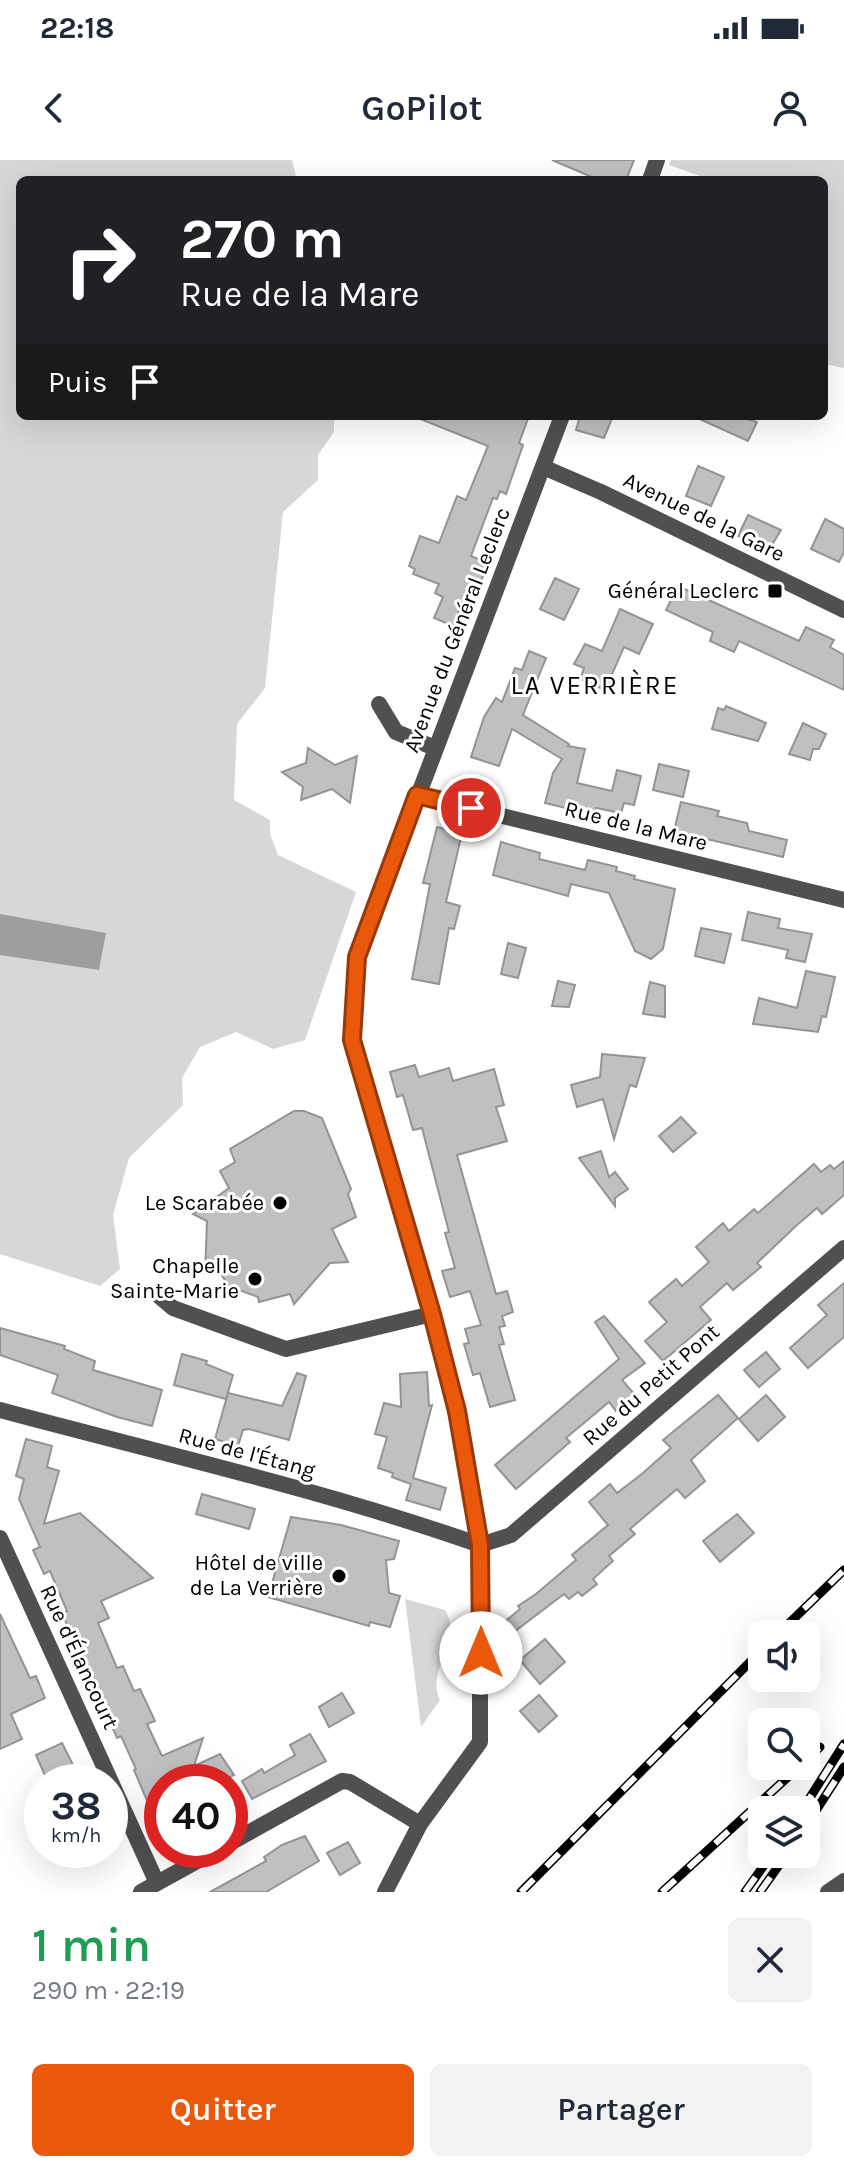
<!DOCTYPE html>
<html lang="fr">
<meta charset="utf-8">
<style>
:root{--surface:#fff;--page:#f2f2f3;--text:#1f2937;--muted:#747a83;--accent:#ea580c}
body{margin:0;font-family:Karla,sans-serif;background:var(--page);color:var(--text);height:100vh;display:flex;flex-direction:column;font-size:30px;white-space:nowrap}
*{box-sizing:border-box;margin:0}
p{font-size:26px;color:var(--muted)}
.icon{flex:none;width:44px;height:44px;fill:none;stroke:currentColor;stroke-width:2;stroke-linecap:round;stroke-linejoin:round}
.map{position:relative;height:1732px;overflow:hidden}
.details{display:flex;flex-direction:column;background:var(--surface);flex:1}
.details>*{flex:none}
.hud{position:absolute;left:16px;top:16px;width:812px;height:244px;border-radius:12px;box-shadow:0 8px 32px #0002;background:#202124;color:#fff;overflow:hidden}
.tools{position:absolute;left:748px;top:1460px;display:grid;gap:16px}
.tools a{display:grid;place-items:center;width:72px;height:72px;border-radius:12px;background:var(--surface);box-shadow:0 8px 32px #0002;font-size:40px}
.speed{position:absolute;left:24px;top:1604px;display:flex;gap:16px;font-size:40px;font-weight:700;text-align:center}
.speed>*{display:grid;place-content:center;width:104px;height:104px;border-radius:50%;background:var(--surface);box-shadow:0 8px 32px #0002;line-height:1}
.speed small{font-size:20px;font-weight:400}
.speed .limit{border:12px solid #d22;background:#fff;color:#111}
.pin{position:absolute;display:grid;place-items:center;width:68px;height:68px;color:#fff;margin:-34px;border:4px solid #fff;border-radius:50%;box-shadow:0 2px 8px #0007}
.me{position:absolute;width:88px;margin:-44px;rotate:0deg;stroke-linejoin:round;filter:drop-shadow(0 0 6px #0008)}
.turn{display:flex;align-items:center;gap:28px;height:168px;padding:0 32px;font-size:36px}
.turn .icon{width:104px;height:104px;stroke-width:2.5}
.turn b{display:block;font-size:56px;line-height:68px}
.then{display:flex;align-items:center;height:76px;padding:0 32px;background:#0003;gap:16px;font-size:30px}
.round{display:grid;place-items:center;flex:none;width:84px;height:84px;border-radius:12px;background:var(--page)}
.headline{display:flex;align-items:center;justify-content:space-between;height:136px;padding:0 32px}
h1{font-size:48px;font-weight:600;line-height:60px;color:#1e9e55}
.button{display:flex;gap:16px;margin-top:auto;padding:16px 32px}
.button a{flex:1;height:92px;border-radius:12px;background:var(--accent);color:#fff;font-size:32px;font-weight:600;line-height:92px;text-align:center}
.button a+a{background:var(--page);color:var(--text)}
.status{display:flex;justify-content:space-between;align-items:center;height:56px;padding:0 40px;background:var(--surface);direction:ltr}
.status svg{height:22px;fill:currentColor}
header{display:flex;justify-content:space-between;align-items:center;height:104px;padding:0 32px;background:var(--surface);font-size:36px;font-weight:600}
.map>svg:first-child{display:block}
.green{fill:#d7d7d7}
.water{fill:#9e9e9e}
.building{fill:#c0c0c0;stroke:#949494;stroke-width:2}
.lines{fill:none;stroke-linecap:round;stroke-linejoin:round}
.minor{stroke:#505050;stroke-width:16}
.tertiary{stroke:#505050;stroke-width:16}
.rail-casing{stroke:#000;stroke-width:9}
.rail{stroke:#fff;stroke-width:6;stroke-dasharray:18;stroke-linecap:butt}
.route-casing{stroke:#983908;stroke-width:20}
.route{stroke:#ea580c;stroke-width:14}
.poi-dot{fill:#000;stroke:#fff;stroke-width:3}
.labels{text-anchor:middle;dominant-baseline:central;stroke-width:6;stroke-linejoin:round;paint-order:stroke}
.street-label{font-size:22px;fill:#000;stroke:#fff}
.poi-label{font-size:22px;fill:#000;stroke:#fff;text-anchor:end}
.quarter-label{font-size:26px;letter-spacing:2px;fill:#000;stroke:#fff}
</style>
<div class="status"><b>22:18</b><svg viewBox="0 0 49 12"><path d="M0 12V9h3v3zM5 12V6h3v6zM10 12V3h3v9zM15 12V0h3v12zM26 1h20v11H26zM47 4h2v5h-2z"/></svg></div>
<header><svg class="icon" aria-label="back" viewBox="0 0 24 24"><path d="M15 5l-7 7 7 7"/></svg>GoPilot<svg class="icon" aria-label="person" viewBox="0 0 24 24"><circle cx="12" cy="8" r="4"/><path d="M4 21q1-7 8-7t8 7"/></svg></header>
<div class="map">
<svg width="844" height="1732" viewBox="0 0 844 1732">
<rect width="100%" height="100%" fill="#fff"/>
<g class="green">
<polygon points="0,0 292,0 297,20 20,20 20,256 334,256 334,272 318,295 318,320 283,352 265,528 237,564 234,640 270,660 270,674 278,695 356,732 305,880 273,889 236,872 200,887 182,918 183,945 129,998 113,1055 120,1109 100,1126 0,1094"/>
<polygon points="671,0 844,0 844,208 824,204 824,20 711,20 669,5"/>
<path d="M405,1439L445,1450C466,1486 425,1505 440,1540L421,1567Z"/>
</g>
<polygon class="water" points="0,754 106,773 99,810 0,795"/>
<g class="building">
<polygon points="552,0 634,0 626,20 599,20"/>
<polygon points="413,256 529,256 519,283 523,285 506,334 500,331 497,339 493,338 471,396 488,403 476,434 467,430 453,466 434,458 443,437 435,433 439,424 413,414 415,409 409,406 420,376 439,383 457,336 466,340 488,286"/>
<polygon points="580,256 613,256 604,278 576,270"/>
<polygon points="693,256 738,256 757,262 748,281"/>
<polygon points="698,306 724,317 711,346 686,336"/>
<polygon points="748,355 781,370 769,390 738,376"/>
<polygon points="825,359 844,369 844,392 839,402 811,389"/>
<polygon points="555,418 579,429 564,460 540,449"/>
<polygon points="678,426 799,481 806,467 834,480 830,487 844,495 844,530 739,481 734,492 710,481 713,472 666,450"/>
<polygon points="620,449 653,464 639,494 624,487 605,530 580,519 584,508 574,504 585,484 602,491"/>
<polygon points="529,491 546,498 523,555 569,584 568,586 585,589 577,623 612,631 617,610 641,616 634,645 624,643 621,653 596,648 595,655 545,643 553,613 562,599 512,569 499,606 471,597 484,557 496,538 502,542 515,508 522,510"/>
<polygon points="726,546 766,563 758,581 712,569 718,548 724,550"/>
<polygon points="803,563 826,574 819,589 813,589 810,600 789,594"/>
<polygon points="308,588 335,605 357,596 350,643 332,629 301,640 303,627 282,612 306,603"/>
<polygon points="659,604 689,611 683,637 653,630"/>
<polygon points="681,642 719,651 717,656 747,663 749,671 787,680 783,697 711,680 696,678 696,680 673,675"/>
<polygon points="437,667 462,673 446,742 460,746 454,769 449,768 439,824 412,819 430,724 423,723"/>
<polygon points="501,682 540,693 539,699 585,710 588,700 617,707 616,711 635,716 634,719 675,729 663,789 651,799 635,791 609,733 571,724 568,736 493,715"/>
<polygon points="748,752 780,759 778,768 812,774 805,802 786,798 788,790 742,780"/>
<polygon points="701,768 731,774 724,803 695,796"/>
<polygon points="508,783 526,788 518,818 501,814"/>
<polygon points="806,811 835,817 826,857 822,856 818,872 753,864 759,838 797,848"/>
<polygon points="558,821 575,825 569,847 552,846"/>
<polygon points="650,822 665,826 665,857 643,854"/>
<polygon points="602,894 645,898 636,927 630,925 614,979 603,939 577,947 571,925 600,917"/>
<polygon points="415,905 419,917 449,908 453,921 494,909 504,945 496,947 507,981 457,995 496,1134 507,1131 513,1152 502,1156 505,1166 499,1167 504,1184 499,1185 515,1240 490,1247 480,1213 473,1215 464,1184 469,1183 465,1169 481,1165 470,1131 450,1137 442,1111 455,1108 445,1073 449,1072 422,968 413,970 403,935 397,937 390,912"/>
<polygon points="294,951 304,951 322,958 351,1029 348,1034 356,1057 332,1069 348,1102 330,1103 294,1144 290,1134 259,1142 258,1137 239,1130 235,1133 216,1108 205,1113 207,1061 193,1054 229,1028 220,1011 235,1002 230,989"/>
<polygon points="681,957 696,973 673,992 659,976"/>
<polygon points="601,991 609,1017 615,1012 628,1029 615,1038 615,1046 579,998"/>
<polygon points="844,1001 844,1035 822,1054 817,1048 797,1065 757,1103 761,1107 733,1130 727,1123 700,1147 711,1160 663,1201 645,1181 667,1162 649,1142 676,1119 682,1126 709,1102 696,1087 723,1063 729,1071 754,1049 758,1053 814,1004 821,1012 830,1005 834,1009"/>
<polygon points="844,1123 844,1177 808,1208 790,1188 827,1155 818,1145"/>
<polygon points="604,1156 645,1203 622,1220 635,1235 616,1251 609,1242 566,1278 570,1282 516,1329 495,1305 619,1199 595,1162"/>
<polygon points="0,1168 65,1186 64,1189 95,1201 93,1210 162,1230 152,1266 117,1257 52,1233 58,1215 0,1195"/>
<polygon points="766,1192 780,1209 759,1227 744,1210"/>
<polygon points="182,1194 207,1201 206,1204 233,1215 226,1239 174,1225"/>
<polygon points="427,1212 429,1246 432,1245 413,1318 446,1328 440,1350 406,1340 411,1324 392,1317 393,1313 378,1308 387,1277 375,1274 384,1243 401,1247 400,1214"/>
<polygon points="297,1213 306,1216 289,1280 249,1269 243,1270 238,1286 215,1279 228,1233 282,1246"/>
<polygon points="718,1235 738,1258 691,1300 705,1321 685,1338 677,1329 630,1369 635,1374 609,1396 613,1401 593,1419 597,1424 582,1436 578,1432 569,1439 564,1434 510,1475 502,1464 520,1449 518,1446 536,1434 576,1400 572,1395 608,1365 589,1342 610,1324 617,1333 643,1313 671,1288 663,1280"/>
<polygon points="766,1235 785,1257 758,1281 739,1259"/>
<polygon points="26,1279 52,1286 47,1307 59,1311 44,1364 80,1353 153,1418 101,1441 109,1458 98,1463 117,1508 123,1506 134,1531 140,1529 155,1561 147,1564 162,1596 203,1578 194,1606 220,1594 234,1615 221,1622 162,1622 162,1676 134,1610 136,1609 121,1576 117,1578 71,1474 62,1453 67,1451 50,1411 44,1414 33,1390 40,1387 19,1339 24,1319 16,1316"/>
<polygon points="202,1334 255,1349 249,1369 196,1354"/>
<polygon points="737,1354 754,1373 720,1402 703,1381"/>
<polygon points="291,1357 341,1365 399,1381 394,1399 386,1400 389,1433 400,1436 390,1467 370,1462 369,1466 268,1437"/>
<polygon points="0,1454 30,1518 36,1516 45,1538 11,1554 22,1579 0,1589"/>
<polygon points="545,1479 565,1502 540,1524 520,1500"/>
<polygon points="342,1533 354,1553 329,1567 319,1547"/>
<polygon points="539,1535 557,1556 539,1572 520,1551"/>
<polygon points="310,1574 326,1601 252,1639 242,1621 262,1609 264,1613 295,1595 290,1585"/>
<polygon points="62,1583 73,1605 46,1618 36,1595"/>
<polygon points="305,1676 319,1701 266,1732 210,1732 266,1701 264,1697 282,1685"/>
<polygon points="348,1682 360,1703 340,1715 327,1693"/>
</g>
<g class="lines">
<g class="minor">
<polyline points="650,20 657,0"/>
<polyline points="543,307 601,332 844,450"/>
<polyline points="379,544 396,572 435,588"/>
<polyline points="417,635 844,740"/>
<polyline points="160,1137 173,1148 286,1189 432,1154"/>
<path d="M0,1250C160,1293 324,1330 480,1385C456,1212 399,1048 352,880L357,797L562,256"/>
<polyline points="0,1378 157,1723"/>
<polyline points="385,1732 420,1664"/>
<polyline points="828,1732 844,1721"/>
</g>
<g class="tertiary">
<polyline points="230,1683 342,1621 350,1622 420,1664 480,1582 480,1385 511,1375 844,1088"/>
<polyline points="141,1732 217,1690"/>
</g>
<defs>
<g id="rail">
<polyline points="778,1474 844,1410"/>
<polyline points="806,1600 820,1587"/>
<polyline points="802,1650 844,1584"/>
<polyline points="806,1666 844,1607"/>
<polyline points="521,1732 762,1490"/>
<polyline points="662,1732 800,1606"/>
<polyline points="745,1732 772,1694"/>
<polyline points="760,1732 787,1694"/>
</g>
</defs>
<use href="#rail" class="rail-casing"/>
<use href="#rail" class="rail"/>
</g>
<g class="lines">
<defs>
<polyline id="route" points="471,648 417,635 357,797 352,880 432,1154 457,1251 480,1385 481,1493"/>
</defs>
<use href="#route" class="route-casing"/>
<use href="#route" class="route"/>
</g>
<g class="poi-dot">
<rect x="767" y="423" width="16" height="16" rx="4"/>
<circle cx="280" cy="1043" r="8"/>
<circle cx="255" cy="1119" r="8"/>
<circle cx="339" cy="1416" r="8"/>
</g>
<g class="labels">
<g class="street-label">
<text transform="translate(704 357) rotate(26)">Avenue de la Gare</text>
<text transform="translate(457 470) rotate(-69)">Avenue du Général Leclerc</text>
<text transform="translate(636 666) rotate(14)">Rue de la Mare</text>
<text transform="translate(651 1225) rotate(-41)">Rue du Petit Pont</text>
<text transform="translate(247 1293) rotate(15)">Rue de l'Étang</text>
<text transform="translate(79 1497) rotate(65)">Rue d'Élancourt</text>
</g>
<g class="poi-label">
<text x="759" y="431">Général Leclerc</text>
<text x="264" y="1043">Le Scarabée</text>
<text x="239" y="1106">Chapelle<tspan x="239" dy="25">Sainte-Marie</tspan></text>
<text x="323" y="1403">Hôtel de ville<tspan x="323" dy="25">de La Verrière</tspan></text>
</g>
<g class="quarter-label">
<text x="595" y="525">LA VERRIÈRE</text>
</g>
</g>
</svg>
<div class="tools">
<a><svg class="icon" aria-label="sound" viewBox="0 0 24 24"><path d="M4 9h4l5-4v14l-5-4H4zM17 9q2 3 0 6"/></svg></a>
<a><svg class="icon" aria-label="search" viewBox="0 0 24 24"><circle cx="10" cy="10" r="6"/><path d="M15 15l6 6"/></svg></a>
<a><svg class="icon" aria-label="layers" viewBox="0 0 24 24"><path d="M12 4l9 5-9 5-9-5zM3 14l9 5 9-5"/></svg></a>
</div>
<div class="speed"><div>38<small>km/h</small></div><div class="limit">40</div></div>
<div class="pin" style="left:471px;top:648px;background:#d93025"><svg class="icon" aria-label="arrive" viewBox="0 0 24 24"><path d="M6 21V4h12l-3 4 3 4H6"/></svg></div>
<svg class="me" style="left:481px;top:1493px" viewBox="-20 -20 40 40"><circle r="19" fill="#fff"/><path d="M0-13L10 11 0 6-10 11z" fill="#ea580c"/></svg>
<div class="hud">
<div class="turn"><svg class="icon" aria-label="right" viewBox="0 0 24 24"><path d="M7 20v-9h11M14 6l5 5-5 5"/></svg><div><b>270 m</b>Rue de la Mare</div></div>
<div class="then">Puis<svg class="icon" aria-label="arrive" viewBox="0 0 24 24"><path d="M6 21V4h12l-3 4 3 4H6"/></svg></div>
</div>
</div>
<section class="details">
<div class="headline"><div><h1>1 min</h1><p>290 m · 22:19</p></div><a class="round"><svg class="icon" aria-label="close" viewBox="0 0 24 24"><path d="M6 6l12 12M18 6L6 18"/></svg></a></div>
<div class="button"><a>Quitter</a><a>Partager</a></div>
</section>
